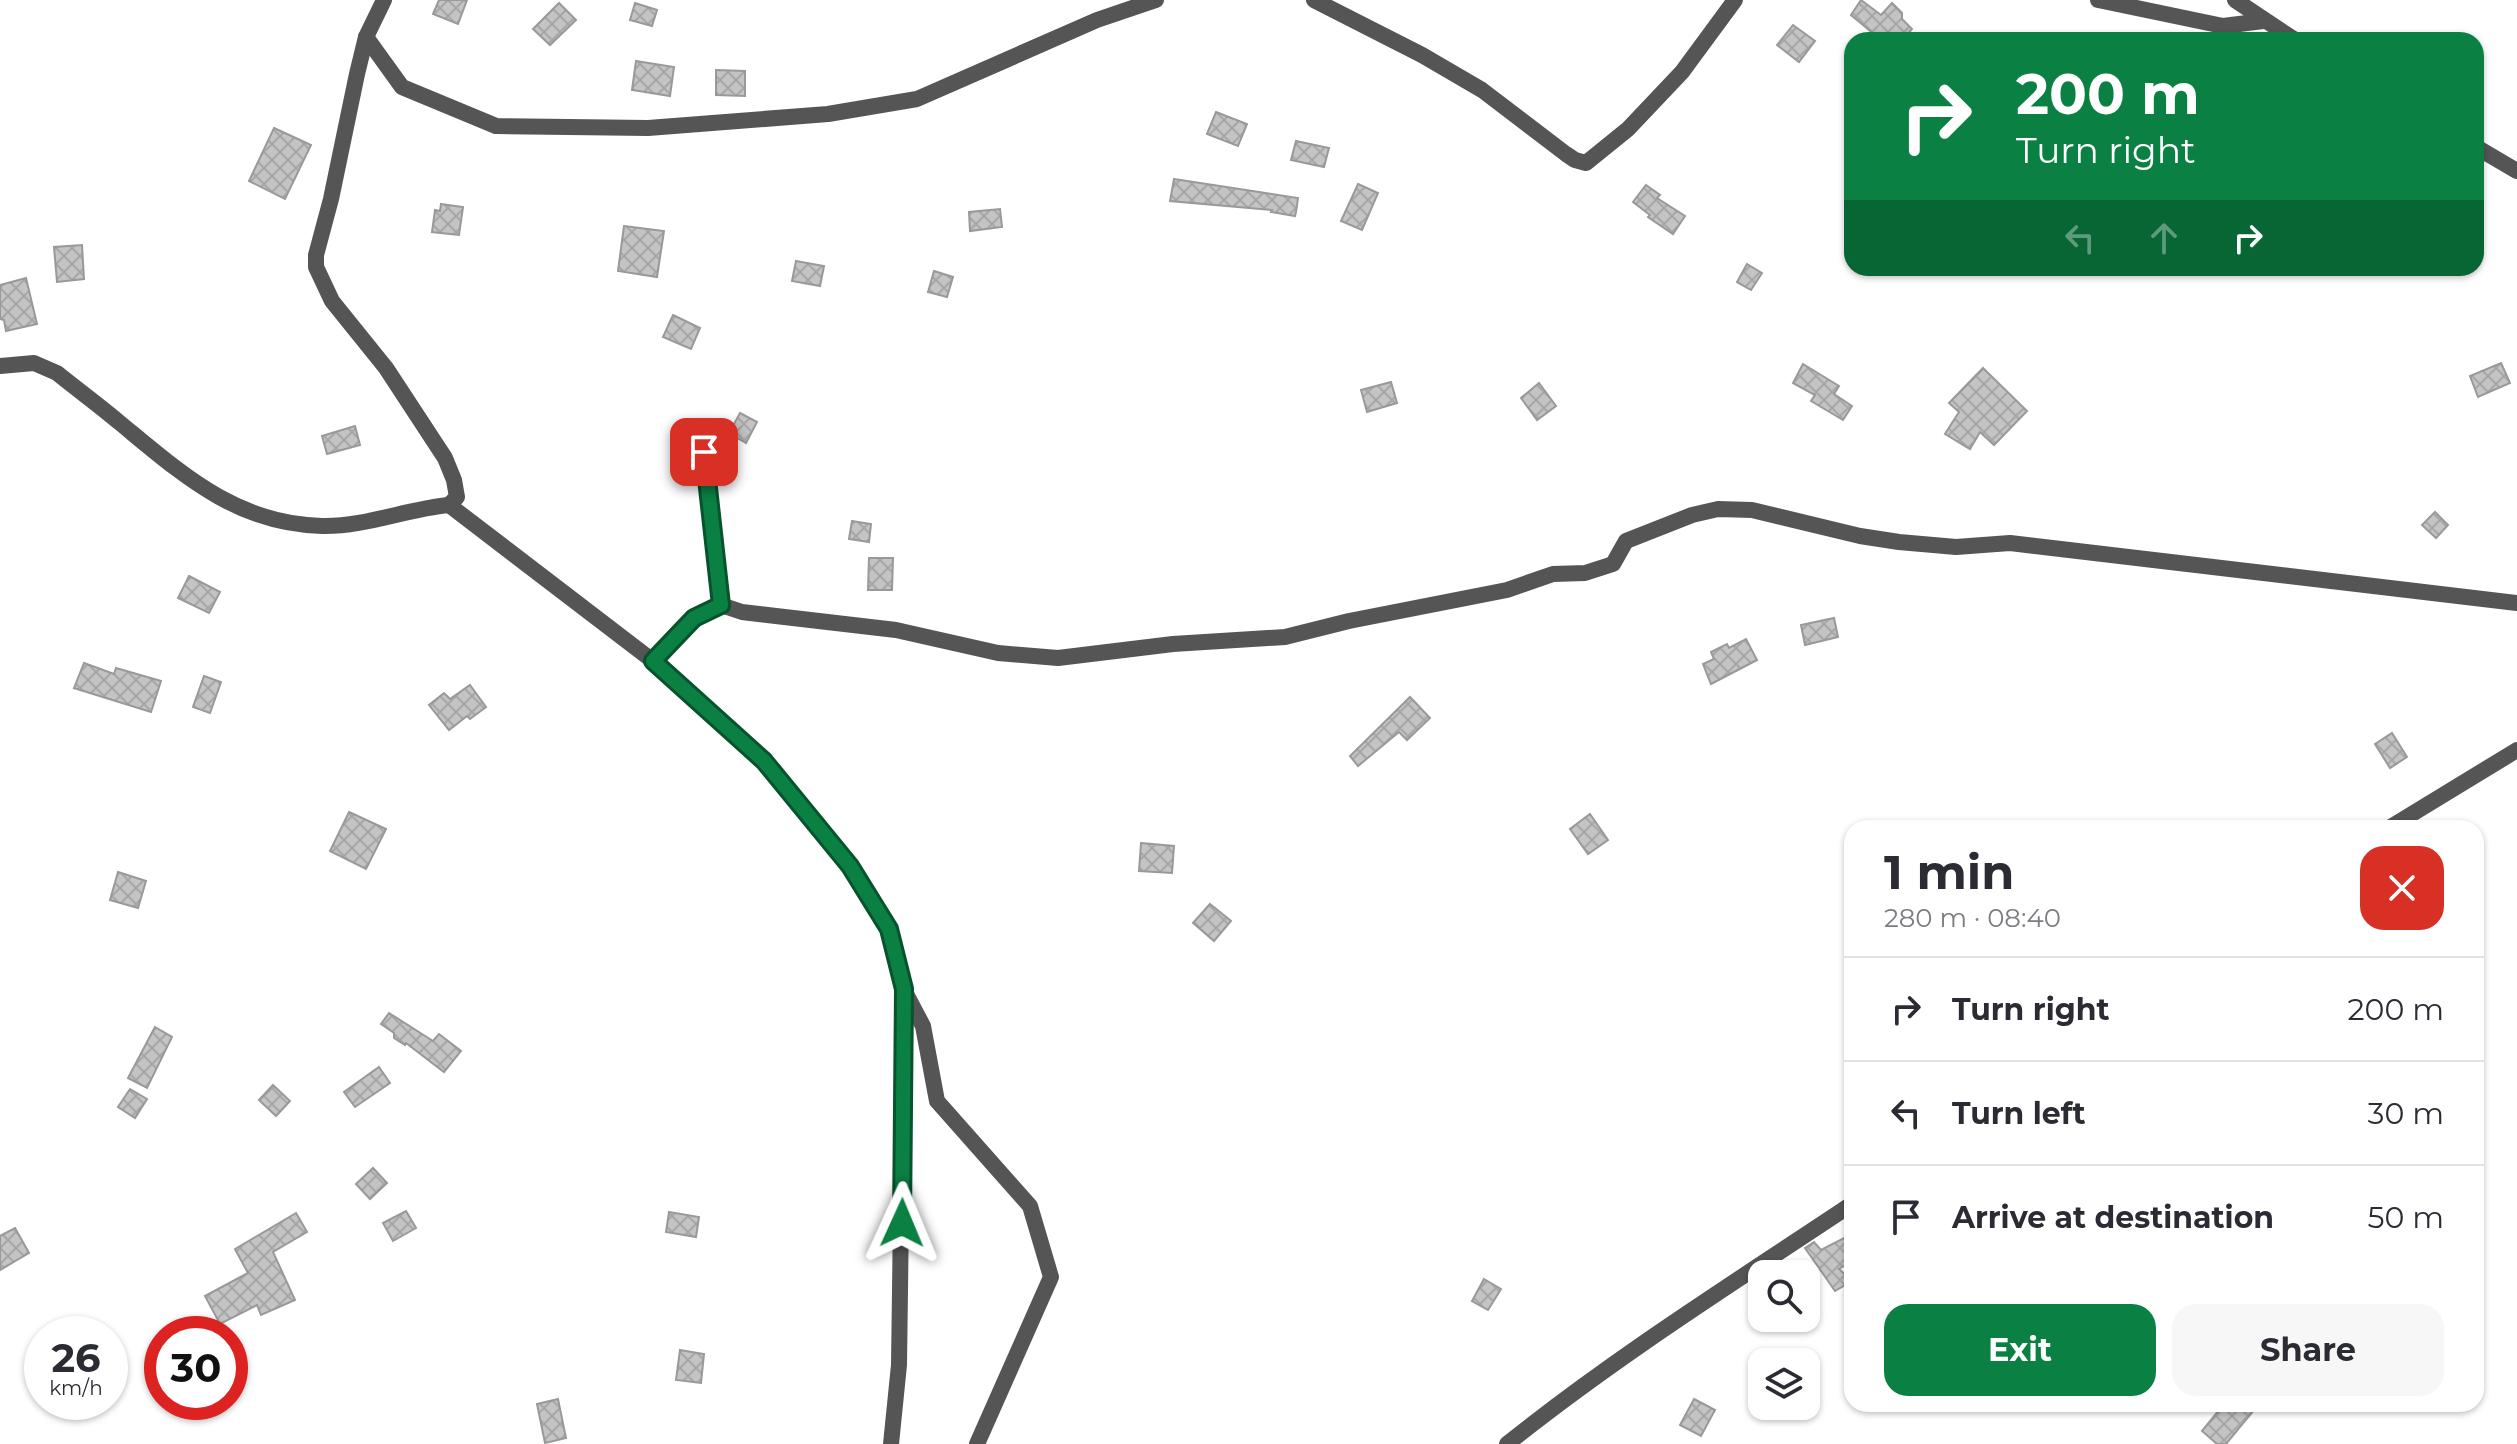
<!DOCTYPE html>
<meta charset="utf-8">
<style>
:root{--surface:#fff;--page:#f7f7f7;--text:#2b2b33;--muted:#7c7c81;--line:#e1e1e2;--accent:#0b8043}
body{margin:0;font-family:Montserrat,sans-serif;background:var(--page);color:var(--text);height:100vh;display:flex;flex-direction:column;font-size:30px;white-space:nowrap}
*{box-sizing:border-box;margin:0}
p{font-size:26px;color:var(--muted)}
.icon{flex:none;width:44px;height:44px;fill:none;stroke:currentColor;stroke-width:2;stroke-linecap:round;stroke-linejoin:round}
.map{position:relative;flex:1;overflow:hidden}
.drawer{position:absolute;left:1844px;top:820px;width:640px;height:592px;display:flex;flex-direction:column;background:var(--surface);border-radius:24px;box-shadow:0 2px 6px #0004}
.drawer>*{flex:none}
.top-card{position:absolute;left:1844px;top:32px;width:640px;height:244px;border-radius:24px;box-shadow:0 2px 6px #0004;background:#0b8043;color:#fff;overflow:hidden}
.buttons{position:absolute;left:1748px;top:1260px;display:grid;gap:16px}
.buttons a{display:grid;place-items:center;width:72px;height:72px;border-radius:16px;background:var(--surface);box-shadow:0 2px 6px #0004;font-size:40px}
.speed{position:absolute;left:24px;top:1316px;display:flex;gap:16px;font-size:40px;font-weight:700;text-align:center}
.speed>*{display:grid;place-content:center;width:104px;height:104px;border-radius:50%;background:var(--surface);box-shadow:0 2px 6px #0004;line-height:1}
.speed small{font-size:20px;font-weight:400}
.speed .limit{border:12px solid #d22;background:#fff;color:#111}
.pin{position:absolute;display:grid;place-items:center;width:68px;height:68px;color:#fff;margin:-34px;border-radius:16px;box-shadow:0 4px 12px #0006}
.me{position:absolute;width:88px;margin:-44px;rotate:1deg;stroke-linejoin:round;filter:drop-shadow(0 0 6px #0008)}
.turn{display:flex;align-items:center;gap:28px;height:168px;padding:0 40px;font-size:36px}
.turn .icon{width:104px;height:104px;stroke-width:2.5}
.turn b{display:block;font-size:56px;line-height:68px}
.lanes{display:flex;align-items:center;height:76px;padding:0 40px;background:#0003;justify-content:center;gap:40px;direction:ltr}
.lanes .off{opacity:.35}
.round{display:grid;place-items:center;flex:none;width:84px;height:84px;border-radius:24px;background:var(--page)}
.headline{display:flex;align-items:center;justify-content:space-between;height:136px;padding:0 40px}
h1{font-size:48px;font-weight:700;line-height:60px}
.primary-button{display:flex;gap:16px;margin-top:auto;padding:16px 40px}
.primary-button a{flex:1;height:92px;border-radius:24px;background:var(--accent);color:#fff;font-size:32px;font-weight:700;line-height:92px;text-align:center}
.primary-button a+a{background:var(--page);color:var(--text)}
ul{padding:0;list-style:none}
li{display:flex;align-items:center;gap:24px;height:104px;padding:0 40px;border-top:2px solid var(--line)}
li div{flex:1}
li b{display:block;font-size:30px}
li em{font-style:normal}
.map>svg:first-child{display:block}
.building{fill:url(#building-cross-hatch);stroke:#999;stroke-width:2}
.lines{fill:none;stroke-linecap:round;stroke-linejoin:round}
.street{stroke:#555;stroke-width:16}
.route-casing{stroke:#07532c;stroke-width:20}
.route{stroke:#0b8043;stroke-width:14}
</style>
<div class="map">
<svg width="2517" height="1444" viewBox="0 0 2517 1444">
<defs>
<pattern id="building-cross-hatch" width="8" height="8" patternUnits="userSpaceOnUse" patternTransform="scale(2)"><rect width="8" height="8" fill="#c4c4c4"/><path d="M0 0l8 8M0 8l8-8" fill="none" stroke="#a7a7a7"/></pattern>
</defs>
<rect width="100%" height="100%" fill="#fff"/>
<g class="building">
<polygon points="439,0 467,0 458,24 433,14"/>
<polygon points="1861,0 1881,15 1892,3 1902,13 1902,19 1912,29 1902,40 1881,40 1851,15"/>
<polygon points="559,3 576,20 550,45 533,29"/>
<polygon points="635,3 657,10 652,26 630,20"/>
<polygon points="1793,25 1815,41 1799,62 1777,45"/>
<polygon points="636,61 674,67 670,96 632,90"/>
<polygon points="716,70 745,71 745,96 716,95"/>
<polygon points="1216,112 1247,124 1238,146 1207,134"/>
<polygon points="274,128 311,145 285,199 249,181"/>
<polygon points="1296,141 1329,148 1324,167 1291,160"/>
<polygon points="1174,179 1298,198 1296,212 1295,216 1271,212 1272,210 1170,201"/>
<polygon points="1358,184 1378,193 1362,230 1341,221"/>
<polygon points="1646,185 1660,195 1657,198 1685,216 1673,234 1648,217 1650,215 1633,202"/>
<polygon points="441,204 463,207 459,235 432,232 435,210 440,211"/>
<polygon points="1000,209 1002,227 970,231 969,212"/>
<polygon points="624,226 664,231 657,277 618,271"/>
<polygon points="82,245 84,279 57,282 54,247"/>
<polygon points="796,261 824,266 820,286 792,281"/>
<polygon points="1747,264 1762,273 1751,290 1737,282"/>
<polygon points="934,271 953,277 947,297 928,292"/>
<polygon points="26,278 37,324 6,331 4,320 0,319 0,285"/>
<polygon points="673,315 700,328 691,349 663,337"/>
<polygon points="2501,363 2510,383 2478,397 2470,376"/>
<polygon points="1803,364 1839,386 1834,394 1852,406 1843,420 1811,401 1815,395 1793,383"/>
<polygon points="1983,368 2027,411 1994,445 1980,432 1970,449 1945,434 1959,412 1949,403"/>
<polygon points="1391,382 1397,403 1367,412 1361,390"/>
<polygon points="1539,383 1556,406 1537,420 1521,398"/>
<polygon points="740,413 757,422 746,443 729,433"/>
<polygon points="355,426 360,445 327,454 322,436"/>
<polygon points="2435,512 2448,525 2436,538 2422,525"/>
<polygon points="852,521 871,524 869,542 849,539"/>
<polygon points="869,558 893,558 892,590 868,590"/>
<polygon points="189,576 220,592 209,613 178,598"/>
<polygon points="1834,618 1838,637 1805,645 1801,625"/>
<polygon points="1746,639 1757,660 1711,684 1703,664 1714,659 1711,652 1727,644 1729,648"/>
<polygon points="84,663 114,674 116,668 161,681 151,712 74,688"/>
<polygon points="204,676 221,682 210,713 193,707"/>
<polygon points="470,685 486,707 470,719 467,716 449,730 429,705 444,693 450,699"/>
<polygon points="1410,697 1430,718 1407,740 1399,732 1358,766 1350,756"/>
<polygon points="2392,733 2407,757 2390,768 2375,744"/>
<polygon points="349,812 386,829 366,869 330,851"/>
<polygon points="1590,814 1608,840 1588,854 1570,829"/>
<polygon points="1141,843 1174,846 1172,873 1139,871"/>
<polygon points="118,872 146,881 138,908 110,900"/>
<polygon points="1210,904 1231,921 1214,941 1193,923"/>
<polygon points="389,1013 433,1041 439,1034 461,1051 444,1072 406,1043 405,1045 394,1038 394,1033 381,1024"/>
<polygon points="155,1027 172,1037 147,1088 128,1078"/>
<polygon points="379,1067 390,1083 355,1107 344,1092"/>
<polygon points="273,1085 290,1101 276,1116 259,1100"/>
<polygon points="130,1089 147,1099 135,1118 118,1107"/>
<polygon points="373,1168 387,1183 370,1199 356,1184"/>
<polygon points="406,1211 416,1228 393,1241 383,1223"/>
<polygon points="669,1212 699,1217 696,1237 666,1232"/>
<polygon points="296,1213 307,1232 273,1252 295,1300 261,1315 257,1305 220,1324 205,1296 248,1273 235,1249"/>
<polygon points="15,1228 29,1253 0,1270 0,1236"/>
<polygon points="1844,1238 1852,1254 1852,1261 1839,1269 1852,1281 1835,1291 1805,1248 1814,1242 1821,1250"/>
<polygon points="1484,1279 1501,1289 1488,1310 1472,1301"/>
<polygon points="680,1350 704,1354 701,1383 676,1380"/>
<polygon points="558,1399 566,1438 545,1443 537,1404"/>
<polygon points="1694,1399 1715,1410 1701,1436 1680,1425"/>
<polygon points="2224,1404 2259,1404 2226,1444 2217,1444 2202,1431"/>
</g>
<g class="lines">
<g class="street">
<polyline points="384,0 366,37 357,74 331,199 316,255 316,267 332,301 386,368 445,458 454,480 457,497 449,505"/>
<polyline points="1314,0 1422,55 1482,90 1566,154 1575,160 1586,163 1628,129 1682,72 1735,0"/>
<polyline points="2098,0 2223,26 2263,21"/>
<polyline points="2235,0 2295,40"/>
<polyline points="366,37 402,87 496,126 648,128 828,114 917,99 1097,20 1156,0"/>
<polyline points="2476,147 2517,171"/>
<path d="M0,366L34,363L57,373C78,390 100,406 120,423C182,474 236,524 322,526C365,527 406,509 449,505L653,661C678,636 687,620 721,605L742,612L896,630L998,653L1058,658L1173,644L1285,637L1349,621L1507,590L1553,574L1585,573L1613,564L1626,541L1692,515L1718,509L1752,510L1860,536L1899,542L1956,547L2010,543L2517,603"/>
<polyline points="704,452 721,605"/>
<polyline points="653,661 764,761 850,866 889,929 904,989 899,1365 891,1444"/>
<polyline points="2389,828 2517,750"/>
<polyline points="904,990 923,1026 937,1101 1030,1206 1051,1277 977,1444"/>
<path d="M1507,1444C1617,1356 1735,1282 1852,1204"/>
</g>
</g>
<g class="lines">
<defs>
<polyline id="route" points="704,452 721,605 694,618 653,661 764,761 850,866 889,929 904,989 902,1223"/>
</defs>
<use href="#route" class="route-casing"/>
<use href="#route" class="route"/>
</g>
</svg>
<div class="buttons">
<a><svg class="icon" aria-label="search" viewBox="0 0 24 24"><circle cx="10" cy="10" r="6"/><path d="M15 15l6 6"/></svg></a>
<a><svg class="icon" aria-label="layers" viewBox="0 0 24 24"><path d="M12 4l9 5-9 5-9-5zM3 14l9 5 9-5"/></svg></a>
</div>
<div class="speed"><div>26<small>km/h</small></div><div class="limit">30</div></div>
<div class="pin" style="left:704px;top:452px;background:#d93025"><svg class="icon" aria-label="arrive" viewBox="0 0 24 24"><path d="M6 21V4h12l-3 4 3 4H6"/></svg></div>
<svg class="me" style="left:902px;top:1223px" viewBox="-20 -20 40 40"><path d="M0-17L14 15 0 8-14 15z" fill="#0b8043" stroke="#fff" stroke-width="4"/></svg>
<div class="top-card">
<div class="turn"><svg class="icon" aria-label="right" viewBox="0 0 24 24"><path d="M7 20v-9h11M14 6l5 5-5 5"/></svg><div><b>200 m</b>Turn right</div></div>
<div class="lanes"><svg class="icon off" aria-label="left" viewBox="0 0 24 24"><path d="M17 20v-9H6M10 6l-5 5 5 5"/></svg><svg class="icon off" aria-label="ahead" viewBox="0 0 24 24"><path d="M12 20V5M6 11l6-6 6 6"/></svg><svg class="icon" aria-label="right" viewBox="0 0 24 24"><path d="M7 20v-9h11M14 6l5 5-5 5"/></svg></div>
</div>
<section class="drawer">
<div class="headline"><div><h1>1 min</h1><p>280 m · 08:40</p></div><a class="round" style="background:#d93025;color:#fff"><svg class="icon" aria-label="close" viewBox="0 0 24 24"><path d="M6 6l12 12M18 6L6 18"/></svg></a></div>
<ul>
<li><svg class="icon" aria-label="right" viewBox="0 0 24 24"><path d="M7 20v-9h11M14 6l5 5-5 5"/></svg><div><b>Turn right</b></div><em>200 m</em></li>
<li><svg class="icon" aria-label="left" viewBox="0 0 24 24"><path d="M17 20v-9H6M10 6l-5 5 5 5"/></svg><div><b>Turn left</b></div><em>30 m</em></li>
<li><svg class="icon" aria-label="arrive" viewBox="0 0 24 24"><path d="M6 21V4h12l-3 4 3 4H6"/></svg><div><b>Arrive at destination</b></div><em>50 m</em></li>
</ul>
<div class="primary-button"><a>Exit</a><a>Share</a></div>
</section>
</div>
